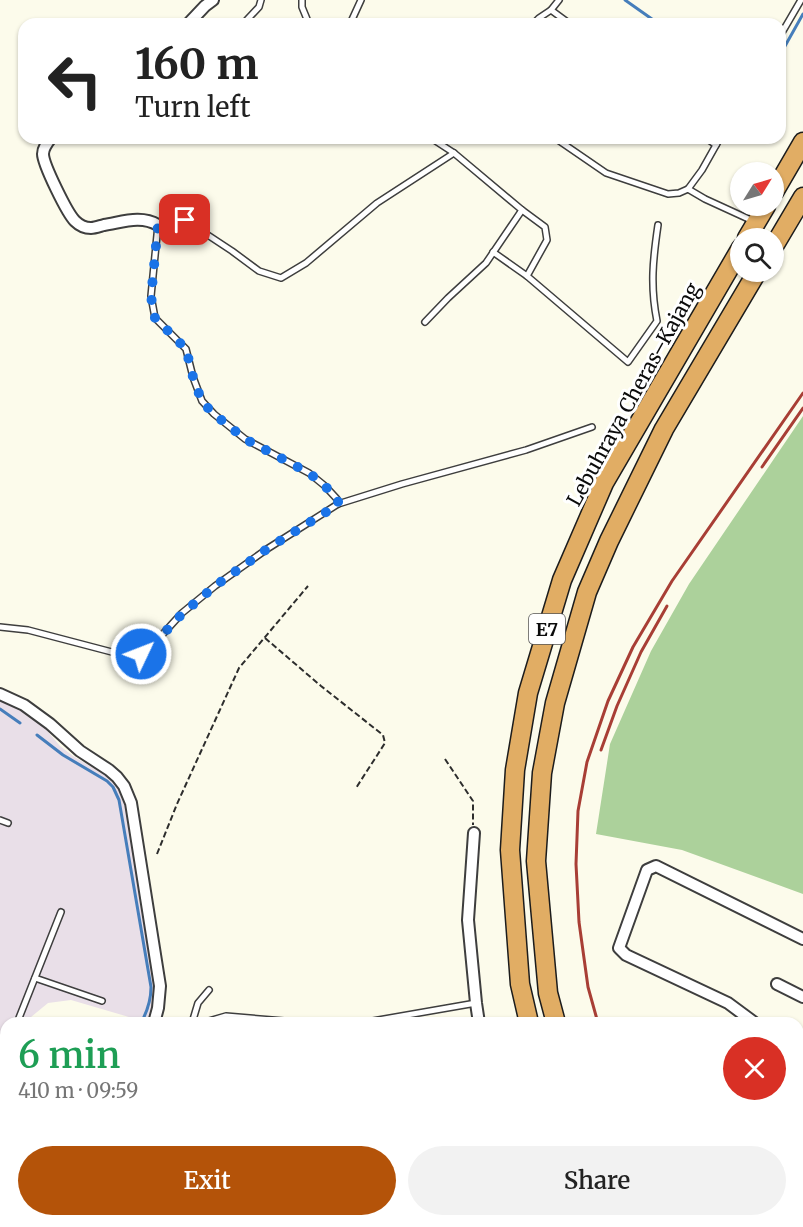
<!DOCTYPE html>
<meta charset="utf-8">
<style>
:root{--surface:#fff;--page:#f2f2f2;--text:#222;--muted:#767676;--accent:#b45309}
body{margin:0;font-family:Merriweather,serif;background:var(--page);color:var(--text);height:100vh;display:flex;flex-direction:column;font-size:22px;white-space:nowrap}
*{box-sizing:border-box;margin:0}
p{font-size:20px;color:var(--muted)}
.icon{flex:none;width:33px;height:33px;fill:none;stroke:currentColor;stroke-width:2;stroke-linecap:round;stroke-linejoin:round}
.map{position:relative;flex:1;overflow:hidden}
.panel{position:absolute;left:0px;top:1017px;width:804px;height:210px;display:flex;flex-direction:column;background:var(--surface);border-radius:18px 18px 0 0;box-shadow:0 2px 4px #0004}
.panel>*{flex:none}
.guide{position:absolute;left:18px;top:18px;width:768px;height:126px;border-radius:18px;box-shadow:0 2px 4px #0004;background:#fff;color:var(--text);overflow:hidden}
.needle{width:39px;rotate:53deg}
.fabs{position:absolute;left:730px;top:162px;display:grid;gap:12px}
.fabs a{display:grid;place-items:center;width:54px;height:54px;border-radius:50%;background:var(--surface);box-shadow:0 2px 4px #0004;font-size:30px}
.pin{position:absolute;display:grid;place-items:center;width:51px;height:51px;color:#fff;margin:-26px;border-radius:12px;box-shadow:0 3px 9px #0006}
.me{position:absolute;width:66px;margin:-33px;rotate:47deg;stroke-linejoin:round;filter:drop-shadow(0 0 4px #0008)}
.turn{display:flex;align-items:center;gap:21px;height:126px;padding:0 18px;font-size:27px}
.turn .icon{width:78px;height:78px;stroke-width:2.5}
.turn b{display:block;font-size:42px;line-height:51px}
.round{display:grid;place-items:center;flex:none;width:63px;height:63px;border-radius:32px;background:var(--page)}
.head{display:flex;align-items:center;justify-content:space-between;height:102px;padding:0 18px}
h1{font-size:36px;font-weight:600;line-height:45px;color:#1e9e55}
.button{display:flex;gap:12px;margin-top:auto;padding:12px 18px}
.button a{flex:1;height:69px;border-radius:36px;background:var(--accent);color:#fff;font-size:24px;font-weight:600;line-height:69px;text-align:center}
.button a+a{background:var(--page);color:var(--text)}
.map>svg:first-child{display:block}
.industrial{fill:#e9dfe8}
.forest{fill:#acd19b}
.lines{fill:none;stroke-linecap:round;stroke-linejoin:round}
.stream{stroke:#467ebb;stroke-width:3}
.service-casing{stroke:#3e3e3e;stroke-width:8}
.minor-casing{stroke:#3e3e3e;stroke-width:14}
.motorway-casing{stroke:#1c1c1c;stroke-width:21}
.path{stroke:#2d2d2d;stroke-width:2;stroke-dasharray:6 3;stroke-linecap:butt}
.service{stroke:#fff;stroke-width:5}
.minor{stroke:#fff;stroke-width:10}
.motorway{stroke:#e1ad64;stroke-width:18}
.rail{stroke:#a83e35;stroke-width:3}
.route{stroke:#1a73e8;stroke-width:10;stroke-dasharray:0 18}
.labels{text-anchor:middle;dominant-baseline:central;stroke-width:6;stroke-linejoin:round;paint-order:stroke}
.shield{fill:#fff;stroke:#545454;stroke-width:1.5}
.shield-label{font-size:18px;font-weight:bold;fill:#0b0b0b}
.street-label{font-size:20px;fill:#0b0b0b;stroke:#fff}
</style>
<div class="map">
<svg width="803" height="1227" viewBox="0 0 803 1227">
<rect width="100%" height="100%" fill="#fcfbeb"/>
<polygon class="industrial" points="0,701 16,707 44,727 60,746 73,756 112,779 119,788 124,798 128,816 156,989 155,1002 151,1013 146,1022 71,1000 48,1003 31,1017 28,1023 6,1023 6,1081 0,1100"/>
<polygon class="forest" points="803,416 803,894 682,850 596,834 610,744 651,651 689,584"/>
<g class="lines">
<g class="stream">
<polyline points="625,0 659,24"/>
<polyline points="780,55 803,14"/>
<polyline points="0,709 20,723"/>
<path d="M37,735L63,755L107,781L113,787L119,800L151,987C151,1000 147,1012 141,1023"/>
<polyline points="15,1227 17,1221"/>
<polyline points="412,1227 416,1221"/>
</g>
<defs>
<g id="service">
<polyline points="302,0 302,7 309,24"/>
<polyline points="551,10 559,0"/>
<polyline points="243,24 259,7 261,0"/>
<polyline points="350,24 361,0"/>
<polyline points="533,24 539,18 551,10 570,24"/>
<polyline points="780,36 801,0"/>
<polyline points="555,138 606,173 668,194 679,193 688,189 705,199 753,221"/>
<polyline points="706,138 716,145"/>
<polyline points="454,153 377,203 306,263 281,278 259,271 232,251 185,220 170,215 158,225 151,296 155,318 186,349 193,377 202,401 214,414 245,439 309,473 325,486 337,499 338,504 402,484 526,450 592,427"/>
<polyline points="688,189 702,170 720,138"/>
<polyline points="522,210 545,227 547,240 527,276"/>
<path d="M493,252L527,276L628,362L657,321C650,286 653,259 658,225"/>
<polyline points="425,322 448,298 486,263 522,210 454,153 431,138"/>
<polyline points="0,627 28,630 127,656 141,654 151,647 182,613 215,586 267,549 338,504"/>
<polyline points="0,820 8,823"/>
<polyline points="35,978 102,1001"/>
<polyline points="17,1023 61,912"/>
<polyline points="192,1023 198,1003 209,990"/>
<polyline points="202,1023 226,1016 308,1023"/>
<polyline points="361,1023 476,1003"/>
<polyline points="0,1074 6,1055"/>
<polyline points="798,1192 803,1196"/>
<polyline points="774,1221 785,1227"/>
</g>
<g id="minor">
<polyline points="188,24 205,6 213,0"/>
<path d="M51,138C47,143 43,148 43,154C43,164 67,213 75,221C79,225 85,228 91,228C95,228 100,226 104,225C123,222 141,215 158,225"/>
<polyline points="0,694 24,705 50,724 80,751 109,770 117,777 124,786 131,803 160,986 158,1008 154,1023"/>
<polyline points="474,833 468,920 476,1003 479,1023"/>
<polyline points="777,984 803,997"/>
<polyline points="755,1023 728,1003 626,955 619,948 647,870 656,866 803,939"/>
<polyline points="798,1057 803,1063"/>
<polyline points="531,1221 532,1227"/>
<polyline points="42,1227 43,1221"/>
<polyline points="401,1227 406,1221"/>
</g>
<g id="motorway">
<polyline points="774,192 803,142"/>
<polyline points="747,238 766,206"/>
<polyline points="774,246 803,197"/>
<polyline points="529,1023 520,984 510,850 515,770 528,693 562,580 604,483 741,248"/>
<polyline points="556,1023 548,993 536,861 542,773 555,703 587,592 609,541 664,429 757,272"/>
<polyline points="595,1221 598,1227"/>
<polyline points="631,1221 636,1227"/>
</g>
</defs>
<use href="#service" class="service-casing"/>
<use href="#minor" class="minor-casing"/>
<use href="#motorway" class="motorway-casing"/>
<g class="path">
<polyline points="265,638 321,686 383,735 385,743 356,788"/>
<polyline points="445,759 473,801 473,825"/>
<polyline points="157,854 177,804 239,668 308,586"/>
<path d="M433,1227C448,1220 454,1217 468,1227"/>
</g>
<use href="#service" class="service"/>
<use href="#minor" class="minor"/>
<use href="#motorway" class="motorway"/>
<g class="rail">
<polyline points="762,467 803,408"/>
<polyline points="601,750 617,706 641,652 667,606"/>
<polyline points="598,1023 588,987 579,922 576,864 578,811 587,762 608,701 633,647 672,581 803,393"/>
<polyline points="689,1221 691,1227"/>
</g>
</g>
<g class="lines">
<polyline class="route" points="141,654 151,647 182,614 215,586 267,549 339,504 337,499 325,486 309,473 245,439 214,414 202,402 193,377 186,349 155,318 151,297 158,225 170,215 185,220"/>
</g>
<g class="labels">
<rect class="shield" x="529" y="614" width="36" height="30" rx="4.5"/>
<g class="shield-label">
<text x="547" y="629">E7</text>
</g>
<g class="street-label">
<text transform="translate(633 394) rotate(-61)">Lebuhraya Cheras–Kajang</text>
</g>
</g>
</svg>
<div class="fabs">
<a><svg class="needle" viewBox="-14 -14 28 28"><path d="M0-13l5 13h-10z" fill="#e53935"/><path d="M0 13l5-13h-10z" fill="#767676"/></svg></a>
<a><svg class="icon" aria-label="search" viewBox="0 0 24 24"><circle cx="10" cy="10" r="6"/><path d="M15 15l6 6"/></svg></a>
</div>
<div class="pin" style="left:185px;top:220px;background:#d93025"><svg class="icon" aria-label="arrive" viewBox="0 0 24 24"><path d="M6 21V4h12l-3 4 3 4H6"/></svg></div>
<svg class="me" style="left:141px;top:654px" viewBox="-20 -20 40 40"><circle r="17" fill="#1a73e8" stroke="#fff" stroke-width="3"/><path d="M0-11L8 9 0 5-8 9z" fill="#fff"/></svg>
<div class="guide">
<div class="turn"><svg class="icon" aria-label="left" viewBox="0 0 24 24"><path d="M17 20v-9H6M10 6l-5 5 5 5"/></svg><div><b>160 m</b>Turn left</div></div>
</div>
<section class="panel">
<div class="head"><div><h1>6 min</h1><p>410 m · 09:59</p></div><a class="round" style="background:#d93025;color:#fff"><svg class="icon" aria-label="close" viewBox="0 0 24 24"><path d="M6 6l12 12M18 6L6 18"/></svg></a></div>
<div class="button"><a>Exit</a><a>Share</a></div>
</section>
</div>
